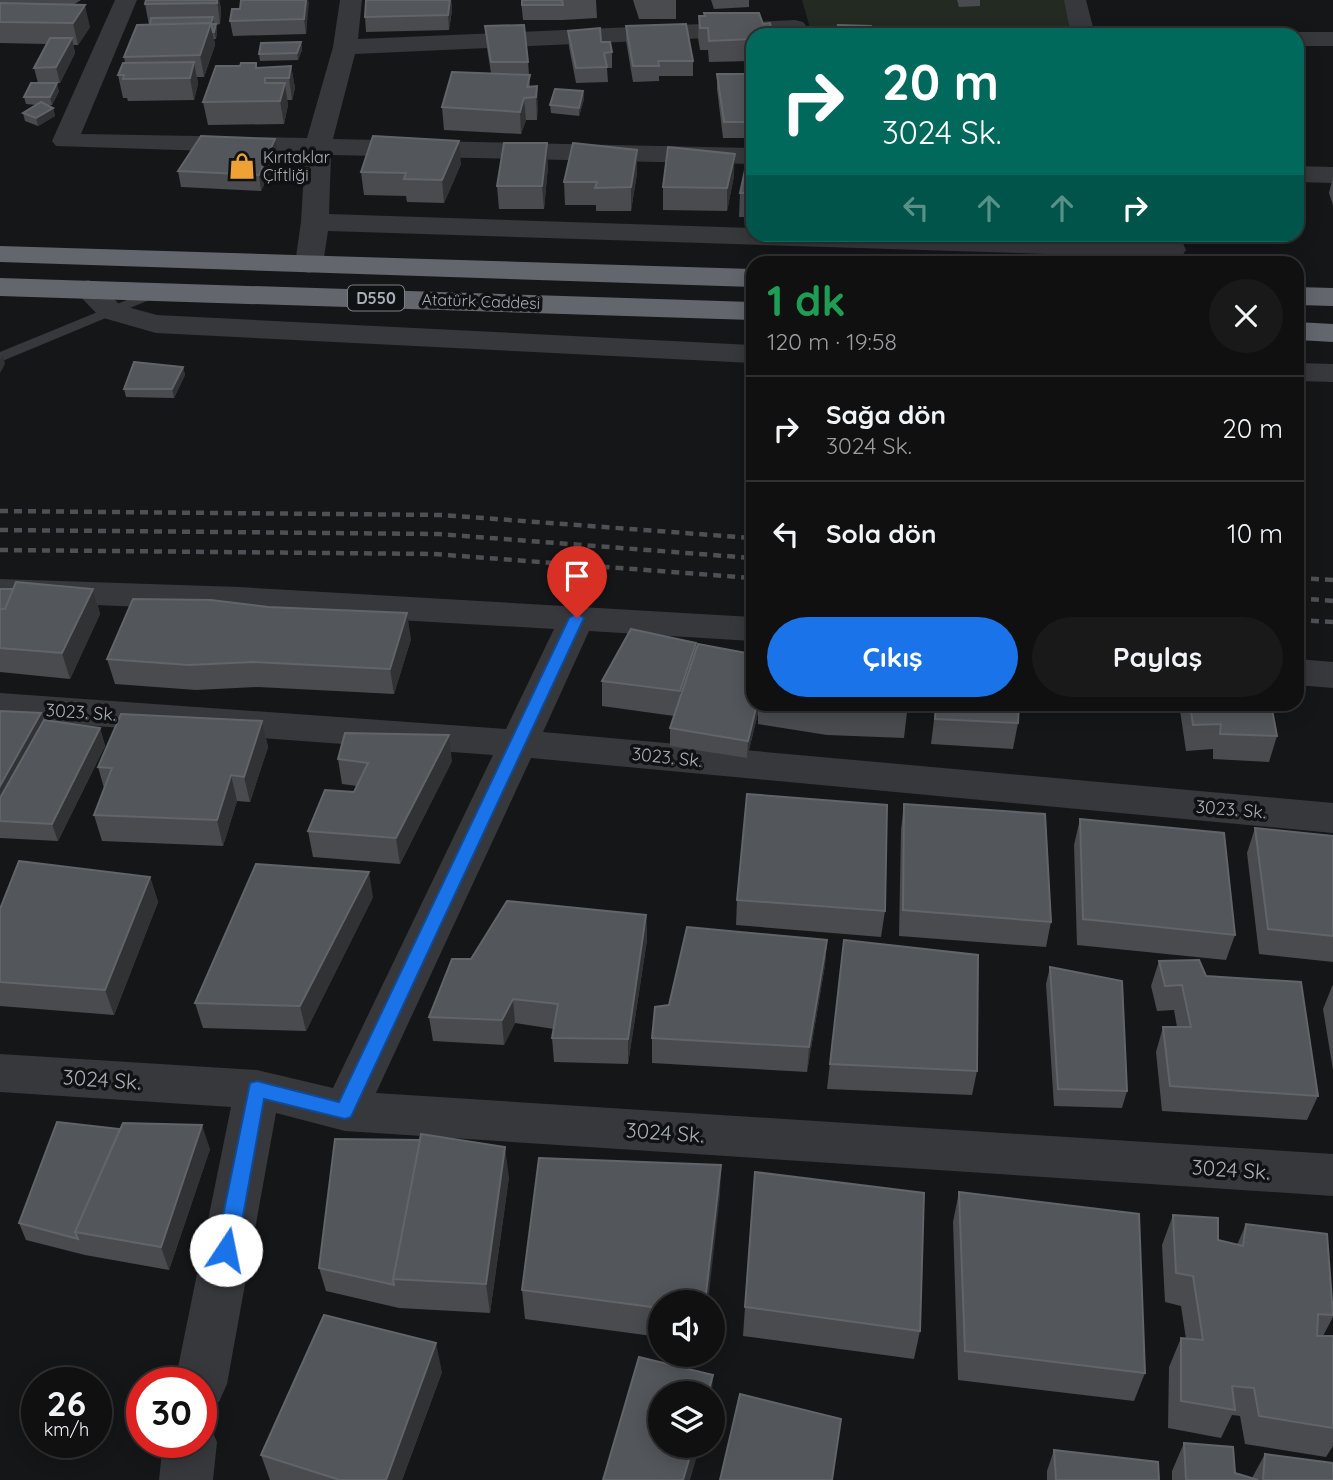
<!DOCTYPE html>
<html lang="tr">
<meta charset="utf-8">
<style>
:root{--surface:#101011;--page:#19191a;--text:#f1f3f6;--muted:#9c9d9f;--line:#303031;--accent:#1a73e8}
body{margin:0;font-family:Quicksand,sans-serif;background:var(--page);color:var(--text);height:100vh;display:flex;flex-direction:column;font-size:26px;white-space:nowrap}
*{box-sizing:border-box;margin:0}
p{font-size:23px;color:var(--muted)}
.icon{flex:none;width:38px;height:38px;fill:none;stroke:currentColor;stroke-width:2;stroke-linecap:round;stroke-linejoin:round}
.map{position:relative;flex:1;overflow:hidden}
.details{position:absolute;left:746px;top:256px;width:558px;height:455px;display:flex;flex-direction:column;background:var(--surface);border-radius:21px;box-shadow:0 4px 18px #0003,0 0 0 2px var(--line)}
.details>*{flex:none}
.top-card{position:absolute;left:746px;top:28px;width:558px;height:214px;border-radius:21px;box-shadow:0 4px 18px #0003,0 0 0 2px var(--line);background:#00695c;color:#fff;overflow:hidden}
.controls{position:absolute;left:648px;top:1290px;display:grid;gap:14px}
.controls a{display:grid;place-items:center;width:77px;height:77px;border-radius:50%;background:var(--surface);box-shadow:0 4px 18px #0003,0 0 0 2px var(--line);font-size:35px}
.speed{position:absolute;left:21px;top:1367px;display:flex;gap:14px;font-size:35px;font-weight:700;text-align:center}
.speed>*{display:grid;place-content:center;width:91px;height:91px;border-radius:50%;background:var(--surface);box-shadow:0 4px 18px #0003,0 0 0 2px var(--line);line-height:1}
.speed small{font-size:18px;font-weight:400}
.speed .limit{border:10px solid #d22;background:#fff;color:#111}
.pin{position:absolute;display:grid;place-items:center;width:60px;height:60px;color:#fff;margin:-72px -30px;border-radius:50% 50% 50% 0;rotate:-45deg;box-shadow:0 0 7px #0007}
.pin .icon{rotate:45deg}
.me{position:absolute;width:77px;margin:-38px;rotate:11deg;stroke-linejoin:round;filter:drop-shadow(0 0 5px #0008)}
.turn{display:flex;align-items:center;gap:24px;height:147px;padding:0 21px;font-size:32px}
.turn .icon{width:91px;height:91px;stroke-width:2.5}
.turn b{display:block;font-size:49px;line-height:60px}
.lanes{display:flex;align-items:center;height:66px;padding:0 21px;background:#0003;justify-content:center;gap:35px;direction:ltr}
.lanes .off{opacity:.35}
.round{display:grid;place-items:center;flex:none;width:74px;height:74px;border-radius:37px;background:var(--page)}
.head{display:flex;align-items:center;justify-content:space-between;height:119px;padding:0 21px}
h1{font-size:42px;font-weight:700;line-height:52px;color:#1e9e55}
.primary-button{display:flex;gap:14px;margin-top:auto;padding:14px 21px}
.primary-button a{flex:1;height:80px;border-radius:42px;background:var(--accent);color:#fff;font-size:28px;font-weight:700;line-height:80px;text-align:center}
.primary-button a+a{background:var(--page);color:var(--text)}
ul{padding:0;list-style:none}
li{display:flex;align-items:center;gap:21px;height:105px;padding:0 21px;border-top:2px solid var(--line)}
li div{flex:1}
li b{display:block;font-size:26px}
li em{font-style:normal}
.map>svg:first-child{display:block}
.green{fill:#222a22}
.lines{fill:none;stroke-linecap:round;stroke-linejoin:round}
.lane{fill:#36383c;fill-rule:evenodd}
.street{fill:#36383c;fill-rule:evenodd}
.secondary{fill:#45474c;fill-rule:evenodd}
.highway{fill:#63666d;fill-rule:evenodd}
.rail{stroke:#4e5055;stroke-width:4.5;stroke-dasharray:8 6;stroke-linecap:butt}
.wall{fill:#494b4f}
.shaded-wall{fill:#303234}
.building{fill:#53565a;stroke:#616469;stroke-width:2}
.route{fill:#1a73e8;stroke:#114b97;stroke-width:2}
.labels{text-anchor:middle;dominant-baseline:central;stroke-width:7;stroke-linejoin:round;paint-order:stroke}
.far-poi-label{font-size:16px;fill:#a8aeb7;stroke:#101112;text-anchor:start}
.shield{fill:#101112;stroke:#7a7f86;stroke-width:2}
.shield-label{font-size:16px;font-weight:bold;fill:#a8aeb7}
.far-street-label{font-size:16px;fill:#a8aeb7;stroke:#101112}
.street-label{font-size:18px;fill:#a8aeb7;stroke:#101112}
.near-street-label{font-size:21px;fill:#a8aeb7;stroke:#101112}
</style>
<div class="map">
<svg width="1333" height="1480" viewBox="0 0 1333 1480">
<rect width="100%" height="100%" fill="#151617"/>
<polygon class="green" points="802,0 1067,0 1078,35 812,35"/>
<g class="lines">
<polygon class="lane" points="161,286 166,287 166,293 0,362 0,352"/>
<g class="street">
<polygon points="115,0 137,0 81,134 307,138 333,47 340,0 362,0 358,39 795,20 803,22 807,27 803,32 795,34 355,54 333,139 752,148 752,164 331,155 329,214 752,228 752,234 955,234 1154,241 1151,234 1179,234 1186,250 1182,256 1172,258 328,231 323,264 319,270 309,273 299,270 295,264 301,222 305,154 56,146 52,141"/>
<polygon points="1064,0 1086,0 1095,35 1071,35"/>
<polygon points="1297,32 1333,32 1333,46 1297,46 1297,35 1288,35"/>
<polygon points="1297,166 1333,167 1333,183 1297,182"/>
<polygon points="88,280 98,283 120,305 157,315 752,345 752,363 156,333 100,317 73,289 78,283"/>
<polygon points="1297,363 1333,364 1333,382 1297,381"/>
<polygon points="0,579 239,587 752,617 752,641 589,631 543,732 1333,803 1333,833 531,758 376,1093 1333,1154 1333,1196 345,1131 276,1113 227,1384 219,1402 201,1409 201,1382 175,1382 231,1107 0,1092 0,1054 257,1070 333,1088 493,755 0,719 0,693 506,729 554,629 239,611 0,601"/>
<polygon points="1297,659 1333,662 1333,688 1297,685"/>
<polygon points="201,1421 209,1424 217,1442 213,1480 159,1480 163,1442 201,1442"/>
</g>
<polygon class="secondary" points="0,0 81,0 70,7 0,9"/>
<g class="highway">
<polygon points="0,246 752,269 752,287 0,262"/>
<polygon points="0,278 752,302 752,320 0,296"/>
<polygon points="1297,287 1333,288 1333,306 1297,305"/>
<polygon points="1297,322 1333,324 1333,342 1297,340"/>
</g>
<g class="rail">
<polyline points="0,511 442,515 752,538"/>
<polyline points="0,530 438,534 752,558"/>
<polyline points="0,550 434,554 752,578"/>
<polyline points="1297,578 1333,580"/>
<polyline points="1297,598 1333,601"/>
<polyline points="1297,620 1333,622"/>
</g>
</g>
<g class="wall">
<polygon points="219,0 221,9 220,24 216,25 217,31 216,39 214,39 215,45 204,77 197,77 198,84 194,100 128,101 127,98 123,98 118,75 125,63 124,57 149,25 145,4"/>
<polygon points="241,0 308,0 306,34 233,36 230,21 240,9"/>
<polygon points="366,0 451,0 452,10 449,30 366,32 365,17"/>
<polygon points="521,0 596,0 597,18 563,20 523,20"/>
<polygon points="633,0 676,0 676,19 639,19"/>
<polygon points="711,0 749,0 749,7 714,9"/>
<polygon points="957,0 980,0 980,6 959,7"/>
<polygon points="0,3 90,27 78,45 73,45 75,53 60,83 52,83 59,91 52,105 45,105 53,108 55,116 38,126 25,121 23,113 37,105 26,104 24,97 38,83 34,68 46,44 0,43"/>
<polygon points="704,13 763,24 772,32 772,35 752,35 752,61 709,62 708,50 700,50 698,38 699,16 704,16"/>
<polygon points="485,26 528,62 530,87 537,86 537,120 526,120 521,134 444,130 442,107 491,73 487,48"/>
<polygon points="626,26 693,61 693,76 659,76 659,81 633,82 626,41"/>
<polygon points="568,31 601,42 612,52 612,68 607,68 608,82 576,83 569,47"/>
<polygon points="301,42 302,50 298,60 260,61 259,54"/>
<polygon points="291,66 295,88 292,100 287,100 288,105 284,124 208,125 203,102 257,68"/>
<polygon points="717,74 752,74 752,138 723,138 717,89"/>
<polygon points="583,91 584,99 579,116 551,113 550,105"/>
<polygon points="637,150 637,173 631,211 596,211 596,205 565,205 564,182"/>
<polygon points="278,155 261,191 181,187 178,171"/>
<polygon points="752,162 752,217 739,217 740,193"/>
<polygon points="461,164 444,203 407,202 406,196 364,195 361,172"/>
<polygon points="548,166 544,209 499,209 497,186"/>
<polygon points="734,176 727,211 663,210 663,187"/>
<polygon points="1333,177 1333,205 1329,193"/>
<polygon points="1224,234 1291,234 1290,239"/>
<polygon points="183,367 185,375 174,398 126,397 124,389"/>
<polygon points="0,589 93,589 100,614 70,679 0,672"/>
<polygon points="411,639 394,694 258,687 196,690 115,684 107,659"/>
<polygon points="696,643 696,651 752,704 908,704 904,738 827,735 758,724 758,713 747,758 670,746 670,728 674,716 602,706 602,681"/>
<polygon points="936,704 1019,704 1018,723 1013,749 931,744"/>
<polygon points="1179,704 1271,704 1277,736 1269,762 1213,759 1213,749 1186,751"/>
<polygon points="0,711 41,713 44,720 100,728 105,746 58,841 0,838"/>
<polygon points="262,721 268,747 250,802 237,801 223,846 102,841 94,815 104,788 98,767"/>
<polygon points="338,759 452,761 400,864 313,857 308,831 354,792 357,786 342,784"/>
<polygon points="904,804 1051,922 1046,947 899,936 901,829"/>
<polygon points="1080,819 1235,935 1226,960 1077,945 1074,845"/>
<polygon points="1255,828 1333,836 1333,962 1259,954 1247,853"/>
<polygon points="150,877 158,902 114,1015 0,1006 0,909"/>
<polygon points="373,897 306,1031 203,1028 195,1003"/>
<polygon points="737,900 885,911 881,937 736,925"/>
<polygon points="646,915 647,940 628,1064 554,1062 552,1038 554,1029 515,1023 504,1045 433,1041 429,1017 471,959"/>
<polygon points="827,940 825,965 807,1072 652,1063 652,1038 669,1005"/>
<polygon points="844,940 977,1071 972,1095 827,1089"/>
<polygon points="1159,961 1206,976 1318,1096 1307,1120 1162,1111 1156,1052 1163,1027 1177,1027 1174,1010 1157,1011 1151,986"/>
<polygon points="1050,967 1127,1091 1122,1108 1054,1106 1046,984"/>
<polygon points="1333,984 1333,1070 1323,1009"/>
<polygon points="210,1149 169,1270 85,1255 26,1240 19,1223"/>
<polygon points="509,1177 490,1313 399,1308 326,1291 319,1268"/>
<polygon points="959,1192 1145,1373 1134,1401 958,1380 953,1222"/>
<polygon points="720,1196 660,1302 660,1337 525,1319 522,1290"/>
<polygon points="1173,1215 1218,1240 1237,1245 1246,1224 1333,1307 1333,1317 1323,1336 1333,1336 1333,1446 1326,1457 1245,1444 1240,1416 1232,1415 1221,1438 1168,1428 1169,1367 1181,1338 1186,1339 1181,1306 1165,1302 1162,1245"/>
<polygon points="745,1307 920,1331 914,1359 743,1336"/>
<polygon points="442,1372 402,1480 270,1480 261,1455"/>
<polygon points="1184,1443 1235,1473 1252,1478 1265,1454 1333,1480 1172,1480 1172,1471"/>
<polygon points="1054,1450 1159,1480 1047,1480 1047,1471"/>
</g>
<g class="shaded-wall">
<polygon points="217,0 219,0 221,9 220,24"/>
<polygon points="306,0 308,0 309,3 306,34 304,19"/>
<polygon points="450,0 451,0 452,10 449,30 448,15"/>
<polygon points="85,5 90,27 78,45 73,23"/>
<polygon points="213,17 214,25 212,30 215,45 204,77 200,55"/>
<polygon points="216,24 217,31 216,39 214,32"/>
<polygon points="72,38 75,53 60,83 56,67"/>
<polygon points="301,42 302,50 298,60 297,53"/>
<polygon points="194,62 198,84 194,100 190,78"/>
<polygon points="291,66 295,88 292,100 289,78"/>
<polygon points="57,83 59,91 52,105 50,97"/>
<polygon points="285,83 288,105 284,124 280,101"/>
<polygon points="537,86 538,109 537,120 536,97"/>
<polygon points="583,91 584,99 579,116 579,108"/>
<polygon points="524,98 526,120 521,134 520,112"/>
<polygon points="53,108 55,116 38,126 36,118"/>
<polygon points="275,139 278,155 261,191 259,175"/>
<polygon points="459,141 461,164 444,203 442,180"/>
<polygon points="547,143 548,166 544,209 542,186"/>
<polygon points="637,150 637,173 631,211 631,187"/>
<polygon points="735,154 734,176 727,211 727,188"/>
<polygon points="3,355 5,364 0,373 0,360"/>
<polygon points="183,367 185,375 174,398 172,389"/>
<polygon points="93,589 100,614 70,679 62,653"/>
<polygon points="407,613 411,639 394,694 390,669"/>
<polygon points="696,643 695,669 680,717 680,691"/>
<polygon points="757,704 759,704 758,713 747,758 748,741"/>
<polygon points="41,713 50,738 0,808 0,786"/>
<polygon points="262,721 268,747 250,802 244,777"/>
<polygon points="100,728 105,746 58,841 52,824"/>
<polygon points="449,735 452,761 400,864 396,838"/>
<polygon points="231,775 237,801 223,846 217,820"/>
<polygon points="369,872 373,897 306,1031 300,1006"/>
<polygon points="150,877 158,902 114,1015 105,990"/>
<polygon points="646,915 647,940 628,1064 628,1039"/>
<polygon points="827,940 825,965 807,1072 809,1047"/>
<polygon points="513,999 515,1023 504,1045 502,1020"/>
<polygon points="202,1125 210,1149 169,1270 161,1247"/>
<polygon points="505,1147 509,1177 490,1313 486,1284"/>
<polygon points="721,1165 720,1196 708,1302 705,1302"/>
<polygon points="436,1343 442,1372 402,1480 386,1480"/>
<polygon points="713,1375 712,1393 708,1393"/>
<polygon points="693,1446 700,1446 690,1480 683,1480"/>
</g>
<g class="building">
<polygon points="146,0 217,0 217,3 145,4"/>
<polygon points="241,0 306,0 304,19 230,21 232,9 240,9"/>
<polygon points="366,0 450,0 448,15 365,17"/>
<polygon points="522,0 562,0 563,5 522,5"/>
<polygon points="0,3 85,5 73,23 0,22"/>
<polygon points="704,13 759,13 763,24 770,23 772,32 763,32 764,35 752,35 752,39 709,41 708,28 700,28 699,16 705,16"/>
<polygon points="213,17 211,23 150,25 151,18"/>
<polygon points="211,23 200,55 124,57 137,25"/>
<polygon points="211,24 216,24 214,32 213,32"/>
<polygon points="686,24 693,61 658,61 659,66 633,66 626,26"/>
<polygon points="524,25 528,62 491,62 485,26"/>
<polygon points="838,25 871,26 873,35 841,35"/>
<polygon points="600,28 601,42 610,42 612,52 604,53 607,67 576,68 568,31"/>
<polygon points="50,38 72,38 56,67 34,68"/>
<polygon points="301,42 297,53 259,54 261,43"/>
<polygon points="194,62 190,78 123,79 124,75 118,75 123,63"/>
<polygon points="241,63 256,63 256,68 291,66 289,78 265,78 265,83 285,83 280,101 203,102 216,66 240,66"/>
<polygon points="452,72 530,75 527,87 537,86 536,97 524,98 520,112 442,107"/>
<polygon points="717,74 752,74 752,122 724,122"/>
<polygon points="31,83 57,83 50,97 24,97"/>
<polygon points="555,89 583,91 579,108 550,105"/>
<polygon points="41,102 53,108 36,118 23,113"/>
<polygon points="201,136 275,139 259,175 178,171"/>
<polygon points="373,136 459,141 442,180 404,179 406,173 361,172"/>
<polygon points="504,143 547,143 542,186 497,186"/>
<polygon points="573,143 637,150 631,187 595,188 597,182 564,182"/>
<polygon points="668,147 735,154 727,188 663,187"/>
<polygon points="747,161 752,162 752,193 740,193"/>
<polygon points="134,362 183,367 172,389 124,389"/>
<polygon points="16,582 93,589 62,653 0,648 0,609 5,609"/>
<polygon points="0,589 13,589 5,609 0,609"/>
<polygon points="133,599 211,600 268,607 407,613 390,669 253,662 189,665 107,659"/>
<polygon points="631,629 696,643 680,691 602,681"/>
<polygon points="698,644 752,654 752,704 757,704 748,741 670,728"/>
<polygon points="790,704 908,704 907,712 829,710"/>
<polygon points="936,704 1019,704 1018,723 935,719"/>
<polygon points="1190,704 1271,704 1277,736 1220,734 1221,724 1193,725"/>
<polygon points="0,711 41,713 0,786"/>
<polygon points="121,714 262,721 244,777 231,775 217,820 94,815 112,768 98,767"/>
<polygon points="44,720 100,728 52,824 0,821 0,798"/>
<polygon points="345,733 449,735 396,838 308,831 325,790 354,792 368,763 338,759"/>
<polygon points="747,794 887,805 885,911 737,900"/>
<polygon points="904,804 1045,814 1051,922 903,910"/>
<polygon points="1080,819 1224,833 1235,935 1083,919"/>
<polygon points="1255,828 1333,836 1333,936 1268,929"/>
<polygon points="19,861 150,877 105,990 0,982 0,909"/>
<polygon points="256,864 369,872 300,1006 195,1003"/>
<polygon points="507,901 646,915 628,1039 552,1038 558,1004 513,999 502,1020 429,1017 452,959 471,959"/>
<polygon points="687,927 827,940 809,1047 652,1038 655,1007 669,1005"/>
<polygon points="844,940 978,955 977,1071 830,1064"/>
<polygon points="1199,960 1206,976 1301,982 1318,1096 1170,1086 1163,1027 1191,1027 1182,985 1165,986 1159,961"/>
<polygon points="1050,967 1122,981 1127,1091 1058,1089"/>
<polygon points="57,1122 120,1129 75,1232 78,1239 19,1223"/>
<polygon points="123,1123 202,1125 161,1247 75,1232"/>
<polygon points="421,1134 505,1147 486,1284 393,1279"/>
<polygon points="335,1139 420,1140 393,1279 394,1285 319,1268"/>
<polygon points="539,1158 721,1165 705,1302 660,1302 660,1308 522,1290"/>
<polygon points="755,1172 924,1193 920,1331 745,1307"/>
<polygon points="959,1192 1139,1214 1145,1373 965,1351"/>
<polygon points="1173,1215 1218,1218 1218,1240 1243,1246 1246,1224 1327,1234 1333,1315 1318,1314 1317,1336 1333,1336 1333,1428 1259,1416 1254,1388 1232,1386 1235,1410 1181,1401 1181,1338 1203,1340 1193,1276 1176,1273"/>
<polygon points="324,1315 436,1343 386,1480 340,1480 261,1455"/>
<polygon points="639,1357 713,1375 708,1393 660,1393 660,1446 693,1446 683,1480 603,1480"/>
<polygon points="740,1394 841,1419 832,1480 720,1480"/>
<polygon points="1184,1443 1233,1447 1235,1473 1258,1480 1186,1480"/>
<polygon points="1054,1450 1158,1462 1159,1480 1056,1480"/>
<polygon points="1265,1454 1333,1463 1333,1480 1263,1480"/>
</g>
<polygon class="route" points="577,613 584,618 351,1117 345,1119 264,1099 237,1250 234,1256 226,1259 219,1256 216,1250 250,1083 257,1081 339,1102 569,618"/>
<defs>
<symbol id="shop-bare" viewBox="-9 -9 18 18"><path d="M-5-2.5h2.3a2.7 3.5 0 0 1 5.4 0H5L5.5 6h-11ZM-1.5-2.5h3a1.5 2.3 0 0 0-3 0Z" fill="#eea236" stroke="#101112" stroke-width="2.5" paint-order="stroke"/></symbol>
</defs>
<g fill-rule="evenodd">
<use href="#shop-bare" x="223" y="147" width="38" height="38"/>
</g>
<g class="labels">
<g class="far-poi-label">
<text x="263" y="157">Kırıtaklar<tspan x="263" dy="18">Çiftliği</tspan></text>
</g>
<rect class="shield" x="348" y="285.5" width="56" height="25" rx="5"/>
<g class="shield-label">
<text x="376" y="298">D550</text>
</g>
<g class="far-street-label">
<text transform="translate(481 301) rotate(2)">Atatürk Caddesi</text>
</g>
<g class="street-label">
<text transform="translate(81 712) rotate(4)">3023. Sk.</text>
<text transform="translate(667 757) rotate(6)">3023. Sk.</text>
<text transform="translate(1231 809) rotate(5)">3023. Sk.</text>
</g>
<g class="near-street-label">
<text transform="translate(102 1079) rotate(4)">3024 Sk.</text>
<text transform="translate(665 1132) rotate(4)">3024 Sk.</text>
<text transform="translate(1231 1169) rotate(4)">3024 Sk.</text>
</g>
</g>
</svg>
<div class="controls">
<a><svg class="icon" aria-label="sound" viewBox="0 0 24 24"><path d="M4 9h4l5-4v14l-5-4H4zM17 9q2 3 0 6"/></svg></a>
<a><svg class="icon" aria-label="layers" viewBox="0 0 24 24"><path d="M12 4l9 5-9 5-9-5zM3 14l9 5 9-5"/></svg></a>
</div>
<div class="speed"><div>26<small>km/h</small></div><div class="limit">30</div></div>
<div class="pin" style="left:577px;top:618px;background:#d93025"><svg class="icon" aria-label="arrive" viewBox="0 0 24 24"><path d="M6 21V4h12l-3 4 3 4H6"/></svg></div>
<svg class="me" style="left:226px;top:1250px" viewBox="-20 -20 40 40"><circle r="19" fill="#fff"/><path d="M0-13L10 11 0 6-10 11z" fill="#1a73e8"/></svg>
<div class="top-card">
<div class="turn"><svg class="icon" aria-label="right" viewBox="0 0 24 24"><path d="M7 20v-9h11M14 6l5 5-5 5"/></svg><div><b>20 m</b>3024 Sk.</div></div>
<div class="lanes"><svg class="icon off" aria-label="left" viewBox="0 0 24 24"><path d="M17 20v-9H6M10 6l-5 5 5 5"/></svg><svg class="icon off" aria-label="ahead" viewBox="0 0 24 24"><path d="M12 20V5M6 11l6-6 6 6"/></svg><svg class="icon off" aria-label="ahead" viewBox="0 0 24 24"><path d="M12 20V5M6 11l6-6 6 6"/></svg><svg class="icon" aria-label="right" viewBox="0 0 24 24"><path d="M7 20v-9h11M14 6l5 5-5 5"/></svg></div>
</div>
<section class="details">
<div class="head"><div><h1>1 dk</h1><p>120 m · 19:58</p></div><a class="round"><svg class="icon" aria-label="close" viewBox="0 0 24 24"><path d="M6 6l12 12M18 6L6 18"/></svg></a></div>
<ul>
<li><svg class="icon" aria-label="right" viewBox="0 0 24 24"><path d="M7 20v-9h11M14 6l5 5-5 5"/></svg><div><b>Sağa dön</b><p>3024 Sk.</p></div><em>20 m</em></li>
<li><svg class="icon" aria-label="left" viewBox="0 0 24 24"><path d="M17 20v-9H6M10 6l-5 5 5 5"/></svg><div><b>Sola dön</b></div><em>10 m</em></li>
</ul>
<div class="primary-button"><a>Çıkış</a><a>Paylaş</a></div>
</section>
</div>
